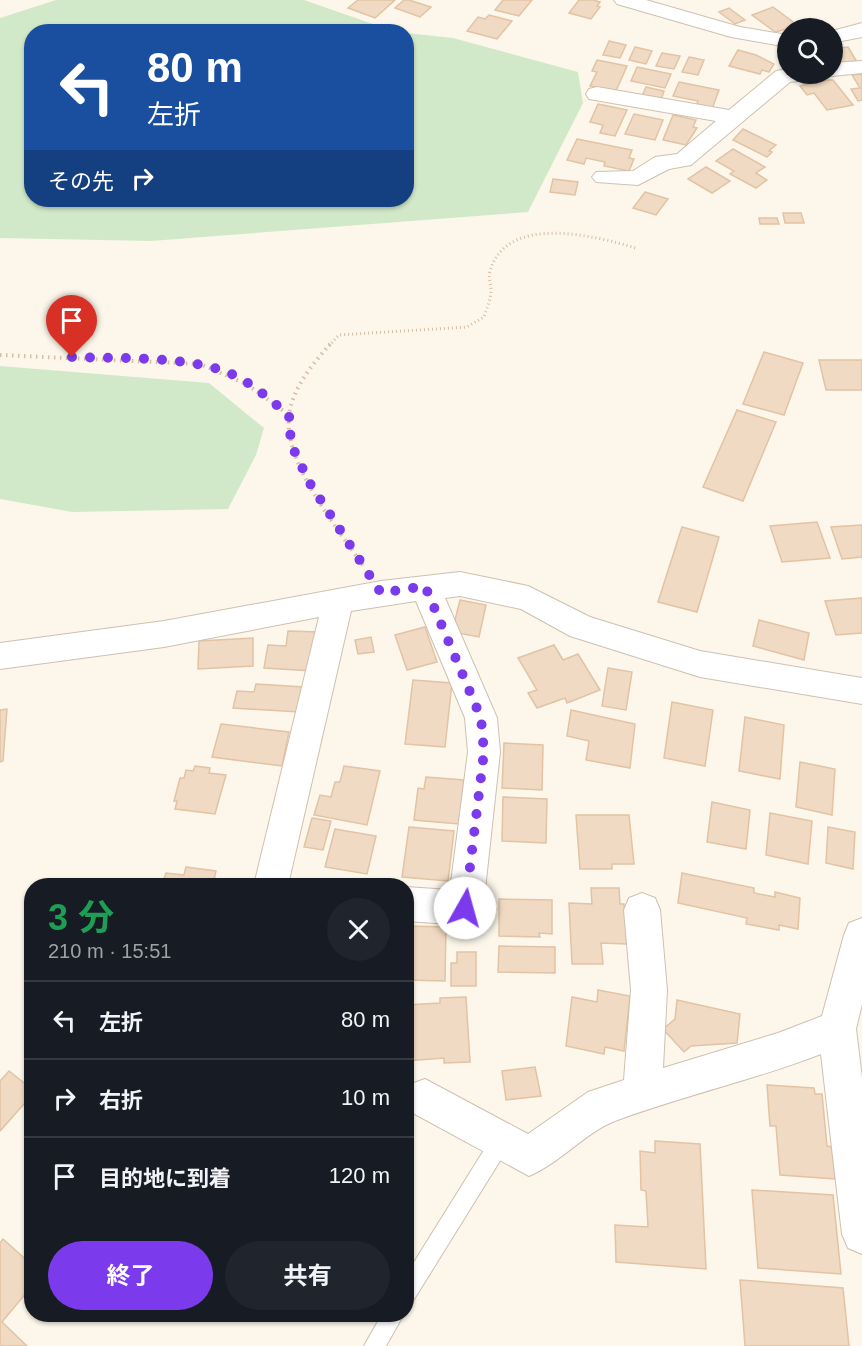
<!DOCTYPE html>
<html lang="ja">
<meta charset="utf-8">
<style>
:root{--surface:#171b24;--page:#20242c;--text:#f1f3f6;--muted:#9ea1a6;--line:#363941;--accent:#7c3aed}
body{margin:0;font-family:Helvetica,"Noto Sans JP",sans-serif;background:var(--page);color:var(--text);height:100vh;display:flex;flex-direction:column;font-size:22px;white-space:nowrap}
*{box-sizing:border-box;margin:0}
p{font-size:20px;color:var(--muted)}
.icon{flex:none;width:33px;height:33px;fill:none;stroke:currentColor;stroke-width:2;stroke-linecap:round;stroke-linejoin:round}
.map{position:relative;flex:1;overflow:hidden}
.details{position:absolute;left:24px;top:878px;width:390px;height:444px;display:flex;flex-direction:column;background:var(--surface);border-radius:24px;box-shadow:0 2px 4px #0004}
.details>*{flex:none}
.top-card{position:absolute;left:24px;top:24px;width:390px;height:183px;border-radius:24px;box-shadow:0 2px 4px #0004;background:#1a4fa0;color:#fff;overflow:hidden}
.tools{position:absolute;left:777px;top:18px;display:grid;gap:12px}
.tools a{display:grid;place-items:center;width:66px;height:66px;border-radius:50%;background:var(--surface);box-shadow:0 2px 4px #0004;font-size:30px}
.pin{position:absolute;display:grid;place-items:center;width:51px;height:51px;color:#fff;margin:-62px -26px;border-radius:50% 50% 50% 0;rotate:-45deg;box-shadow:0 0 6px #0007}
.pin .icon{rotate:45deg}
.me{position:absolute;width:66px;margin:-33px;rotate:7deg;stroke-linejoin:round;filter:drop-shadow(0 0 4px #0008)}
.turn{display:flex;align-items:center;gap:21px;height:126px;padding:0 24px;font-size:27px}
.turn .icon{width:78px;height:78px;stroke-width:2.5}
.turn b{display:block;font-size:42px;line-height:51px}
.then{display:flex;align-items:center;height:57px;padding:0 24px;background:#0003;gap:12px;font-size:22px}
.round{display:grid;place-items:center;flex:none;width:63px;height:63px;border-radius:32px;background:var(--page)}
.summary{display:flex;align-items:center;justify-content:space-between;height:102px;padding:0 24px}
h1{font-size:36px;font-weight:700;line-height:45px;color:#1e9e55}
.action{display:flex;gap:12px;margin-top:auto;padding:12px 24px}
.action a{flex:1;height:69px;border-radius:36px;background:var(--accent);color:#fff;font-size:24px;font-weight:700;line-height:69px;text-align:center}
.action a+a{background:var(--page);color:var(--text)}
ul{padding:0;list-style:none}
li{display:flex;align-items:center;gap:18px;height:78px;padding:0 24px;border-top:2px solid var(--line)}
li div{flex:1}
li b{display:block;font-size:22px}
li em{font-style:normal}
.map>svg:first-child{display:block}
.green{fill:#d2e9c9}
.building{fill:#f0dac3;stroke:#e2c3a4;stroke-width:1.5}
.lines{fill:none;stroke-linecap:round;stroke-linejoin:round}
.lane-casing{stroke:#cec0b0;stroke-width:2}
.street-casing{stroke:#cec0b0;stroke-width:2}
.path-far1{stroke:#d5bda6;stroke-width:3;stroke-dasharray:1 3;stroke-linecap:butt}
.path{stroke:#d5bda6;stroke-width:4;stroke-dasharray:1.5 4.5;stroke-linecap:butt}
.lane{fill:#fff;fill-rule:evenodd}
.street{fill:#fff;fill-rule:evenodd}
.route{stroke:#7c3aed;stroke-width:10;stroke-dasharray:0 18}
</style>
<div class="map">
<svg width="862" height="1346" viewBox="0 0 862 1346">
<rect width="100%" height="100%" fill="#fcf7ea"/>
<g class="green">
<polygon points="56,0 304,0 393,31 32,32 32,200 406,200 407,33 453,38 578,72 583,103 528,212 151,241 0,238 0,18"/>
<polygon points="0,366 209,383 264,428 256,455 228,509 72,512 0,499"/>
</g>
<g class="building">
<polygon points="358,0 395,0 375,18 348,8"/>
<polygon points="404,0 409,0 431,7 420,17 395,8"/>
<polygon points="503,0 532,0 519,16 495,10"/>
<polygon points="593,0 600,2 597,6 600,7 591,19 569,13 579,0"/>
<polygon points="773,7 796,24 800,26 775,32 752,15"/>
<polygon points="729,8 745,20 735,24 719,12"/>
<polygon points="489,15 512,21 497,39 467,31 478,17 485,19"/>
<polygon points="609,41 626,45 620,58 603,55"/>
<polygon points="635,47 652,51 646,64 629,60"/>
<polygon points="848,47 857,62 832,65 832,49"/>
<polygon points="738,50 756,55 774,64 769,72 762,70 760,74 729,66"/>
<polygon points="662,53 680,56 674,69 656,66"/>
<polygon points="689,57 704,60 698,75 682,72"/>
<polygon points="597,60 627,66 616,91 590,86 597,72 592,71"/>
<polygon points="637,67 671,74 665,88 631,81"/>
<polygon points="862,74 862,100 858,101 851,89 860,88 852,75"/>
<polygon points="827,80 833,80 853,105 827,110 814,93 807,95 800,86"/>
<polygon points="679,82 719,90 712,109 696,106 698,101 673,96"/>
<polygon points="646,87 664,91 661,100 642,96"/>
<polygon points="598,104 627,110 615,136 600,133 603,125 590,122"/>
<polygon points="634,114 663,120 655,140 625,134"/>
<polygon points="673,115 696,120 693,127 697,128 686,145 663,140"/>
<polygon points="743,129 776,145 769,151 772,152 767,157 733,140"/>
<polygon points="577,139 632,150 629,158 634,159 629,171 604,166 605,162 586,158 584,164 567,160"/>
<polygon points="733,149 765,167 756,173 767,180 756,188 730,174 734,171 716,161"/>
<polygon points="706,167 730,181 712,193 688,179"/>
<polygon points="553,179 578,182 575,195 550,192"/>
<polygon points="645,192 668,199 656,215 633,208"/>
<polygon points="783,213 801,213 804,223 785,223"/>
<polygon points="759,218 777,218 779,224 760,224"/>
<polygon points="764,352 803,363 784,415 743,404"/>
<polygon points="819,360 862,360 862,390 826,390"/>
<polygon points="737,410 776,422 743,501 703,487"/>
<polygon points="817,522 830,558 782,562 770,526"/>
<polygon points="862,525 862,557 842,559 831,527"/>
<polygon points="682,527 719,537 697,612 658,602"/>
<polygon points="862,598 862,633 836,635 825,601"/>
<polygon points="460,600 486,605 479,637 452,632"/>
<polygon points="759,620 809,633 804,660 753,646"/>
<polygon points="425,627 437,662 407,670 395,635"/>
<polygon points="288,631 319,632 313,671 264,668 268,645 286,646"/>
<polygon points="371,637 374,652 358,654 355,640"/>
<polygon points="253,638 253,666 198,669 199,641"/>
<polygon points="554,645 563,660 578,654 600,690 567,703 565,698 537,708 528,693 537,690 518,658"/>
<polygon points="608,668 632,672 626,710 602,706"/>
<polygon points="413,680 452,683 445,747 405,744"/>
<polygon points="256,684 304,687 299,712 233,708 237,691 254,692"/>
<polygon points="672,702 713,710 705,766 664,758"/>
<polygon points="7,709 3,761 0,762 0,710"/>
<polygon points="571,710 635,724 630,768 586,760 589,741 567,736"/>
<polygon points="745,717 784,725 780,779 739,771"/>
<polygon points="221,724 289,732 282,766 212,757"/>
<polygon points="504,743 543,745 542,790 502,788"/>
<polygon points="800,762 835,769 832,815 796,807"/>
<polygon points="195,766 210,768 209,773 226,775 215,814 175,809 177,801 174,801 180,778 184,778 186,770 193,771"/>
<polygon points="344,766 380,771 367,825 314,815 320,795 331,797 335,782 340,782"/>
<polygon points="426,777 464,780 459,824 414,820 418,788 424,789"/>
<polygon points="503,797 547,799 546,843 502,841"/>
<polygon points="712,802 750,810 746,849 707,842"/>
<polygon points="770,813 812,821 808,864 766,855"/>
<polygon points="576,815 629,815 634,864 612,864 612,869 580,869"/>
<polygon points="312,818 331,821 323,850 304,847"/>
<polygon points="409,827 454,831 448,881 402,877"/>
<polygon points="828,827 855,832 853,869 826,863"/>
<polygon points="335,829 376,836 367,874 325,867"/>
<polygon points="186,867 216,871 214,880 248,885 162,885 166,873 184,875"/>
<polygon points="682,873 754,888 754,893 775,897 775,892 800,898 798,929 779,925 779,930 746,924 747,918 678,903"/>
<polygon points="591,888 619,888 620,904 624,904 627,944 601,943 603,964 572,964 569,903 592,904"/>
<polygon points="499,899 552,900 552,934 539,933 540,937 499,936"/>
<polygon points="406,926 446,927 445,981 406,980"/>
<polygon points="499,946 555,947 555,973 498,972"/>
<polygon points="457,952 476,952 476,986 451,986 451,963 457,963"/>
<polygon points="598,990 630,996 624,1051 605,1047 604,1054 566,1046 572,997 597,1002"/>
<polygon points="466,997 470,1062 444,1063 444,1058 406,1061 406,1005 440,1003 440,998"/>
<polygon points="677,1000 740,1014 737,1043 691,1046 684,1052 663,1029 675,1019"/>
<polygon points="535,1067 541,1096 506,1100 502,1071"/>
<polygon points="9,1071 32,1089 32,1095 0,1131 0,1081"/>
<polygon points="767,1085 814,1088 815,1094 822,1094 827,1146 832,1147 835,1179 780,1175 776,1126 770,1126"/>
<polygon points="655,1141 700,1144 706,1269 616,1262 615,1225 648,1227 646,1191 641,1190 640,1151 655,1153"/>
<polygon points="752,1190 833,1195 841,1274 758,1268"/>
<polygon points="3,1239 32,1265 32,1286 2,1322 27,1346 0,1346 0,1243"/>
<polygon points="740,1280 843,1288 849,1346 745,1346"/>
</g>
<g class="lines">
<defs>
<g id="lane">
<polygon points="501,1132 508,1134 510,1141 508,1148 413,1301 406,1304 406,1275 494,1134"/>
<polygon points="382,1314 404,1314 386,1346 364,1346"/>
</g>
<g id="street">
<polygon points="614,0 646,0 740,27 788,35 788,47 731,37 617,4"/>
<polygon points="862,23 862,37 832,43 832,31"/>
<polygon points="862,61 862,73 832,76 824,74 832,74 832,63"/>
<polygon points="788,69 788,74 817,74 814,79 790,82 691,165 669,169 638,185 596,182 592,177 596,172 633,171 655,157 677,154 716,121 589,99 586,94 589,89 597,87 729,110 776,71"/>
<polygon points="460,572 528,586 590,617 700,651 862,678 862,704 700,677 570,636 521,609 460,596 445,598 497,718 500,752 483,908 477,920 465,925 406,921 406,887 450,890 468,752 465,718 416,601 351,611 288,885 254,885 319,617 164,647 0,669 0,643 164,621 381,581"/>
<path d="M642,893L655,898L660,910L667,990L663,1068L778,1033L822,1016L844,935L849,923L862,918V1004L856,1029L862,1078V1254L848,1248L842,1234L821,1054C754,1080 682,1096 615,1121C586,1132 560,1163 529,1176L411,1112L406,1100L411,1084L425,1079L528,1134L588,1092L624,1080L631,990L624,910L629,898Z"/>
</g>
</defs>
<use href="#lane" class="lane-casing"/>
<use href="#street" class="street-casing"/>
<path class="path-far1" d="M329,346L339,335L467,327L484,317C487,308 491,299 491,290C491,284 488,277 490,271C507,213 595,236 636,248"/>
<g class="path">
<path d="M330,344C313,364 292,388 289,416C284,465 338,528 364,567"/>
<polyline points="0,355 200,364 248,385 289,415"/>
</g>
<use href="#lane" class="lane"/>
<use href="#street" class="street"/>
</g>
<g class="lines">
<path class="route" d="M72,357C120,359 184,355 229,373C251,382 270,400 289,415L291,444L309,482L381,593L425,586L481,718L484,752L465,908"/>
</g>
</svg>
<div class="tools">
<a><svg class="icon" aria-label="search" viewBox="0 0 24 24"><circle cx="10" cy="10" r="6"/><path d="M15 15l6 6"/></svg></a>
</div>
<div class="pin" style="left:72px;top:357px;background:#d93025"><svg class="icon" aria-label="arrive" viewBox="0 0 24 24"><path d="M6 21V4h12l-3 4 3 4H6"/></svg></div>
<svg class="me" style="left:465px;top:908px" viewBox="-20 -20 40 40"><circle r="19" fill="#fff"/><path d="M0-13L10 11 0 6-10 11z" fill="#7c3aed"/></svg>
<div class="top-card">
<div class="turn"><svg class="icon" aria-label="left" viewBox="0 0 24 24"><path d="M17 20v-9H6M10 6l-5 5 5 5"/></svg><div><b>80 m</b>左折</div></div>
<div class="then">その先<svg class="icon" aria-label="right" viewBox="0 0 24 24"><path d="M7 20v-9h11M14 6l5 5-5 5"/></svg></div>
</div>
<section class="details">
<div class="summary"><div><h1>3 分</h1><p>210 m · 15:51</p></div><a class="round"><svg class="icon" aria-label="close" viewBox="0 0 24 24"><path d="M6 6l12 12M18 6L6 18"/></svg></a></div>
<ul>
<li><svg class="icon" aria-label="left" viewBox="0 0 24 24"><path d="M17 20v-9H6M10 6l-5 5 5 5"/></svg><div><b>左折</b></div><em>80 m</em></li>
<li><svg class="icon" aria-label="right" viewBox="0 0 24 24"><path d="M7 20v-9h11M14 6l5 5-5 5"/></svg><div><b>右折</b></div><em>10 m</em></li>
<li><svg class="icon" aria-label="arrive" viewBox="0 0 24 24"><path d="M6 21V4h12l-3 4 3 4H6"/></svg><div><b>目的地に到着</b></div><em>120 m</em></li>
</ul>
<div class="action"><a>終了</a><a>共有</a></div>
</section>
</div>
